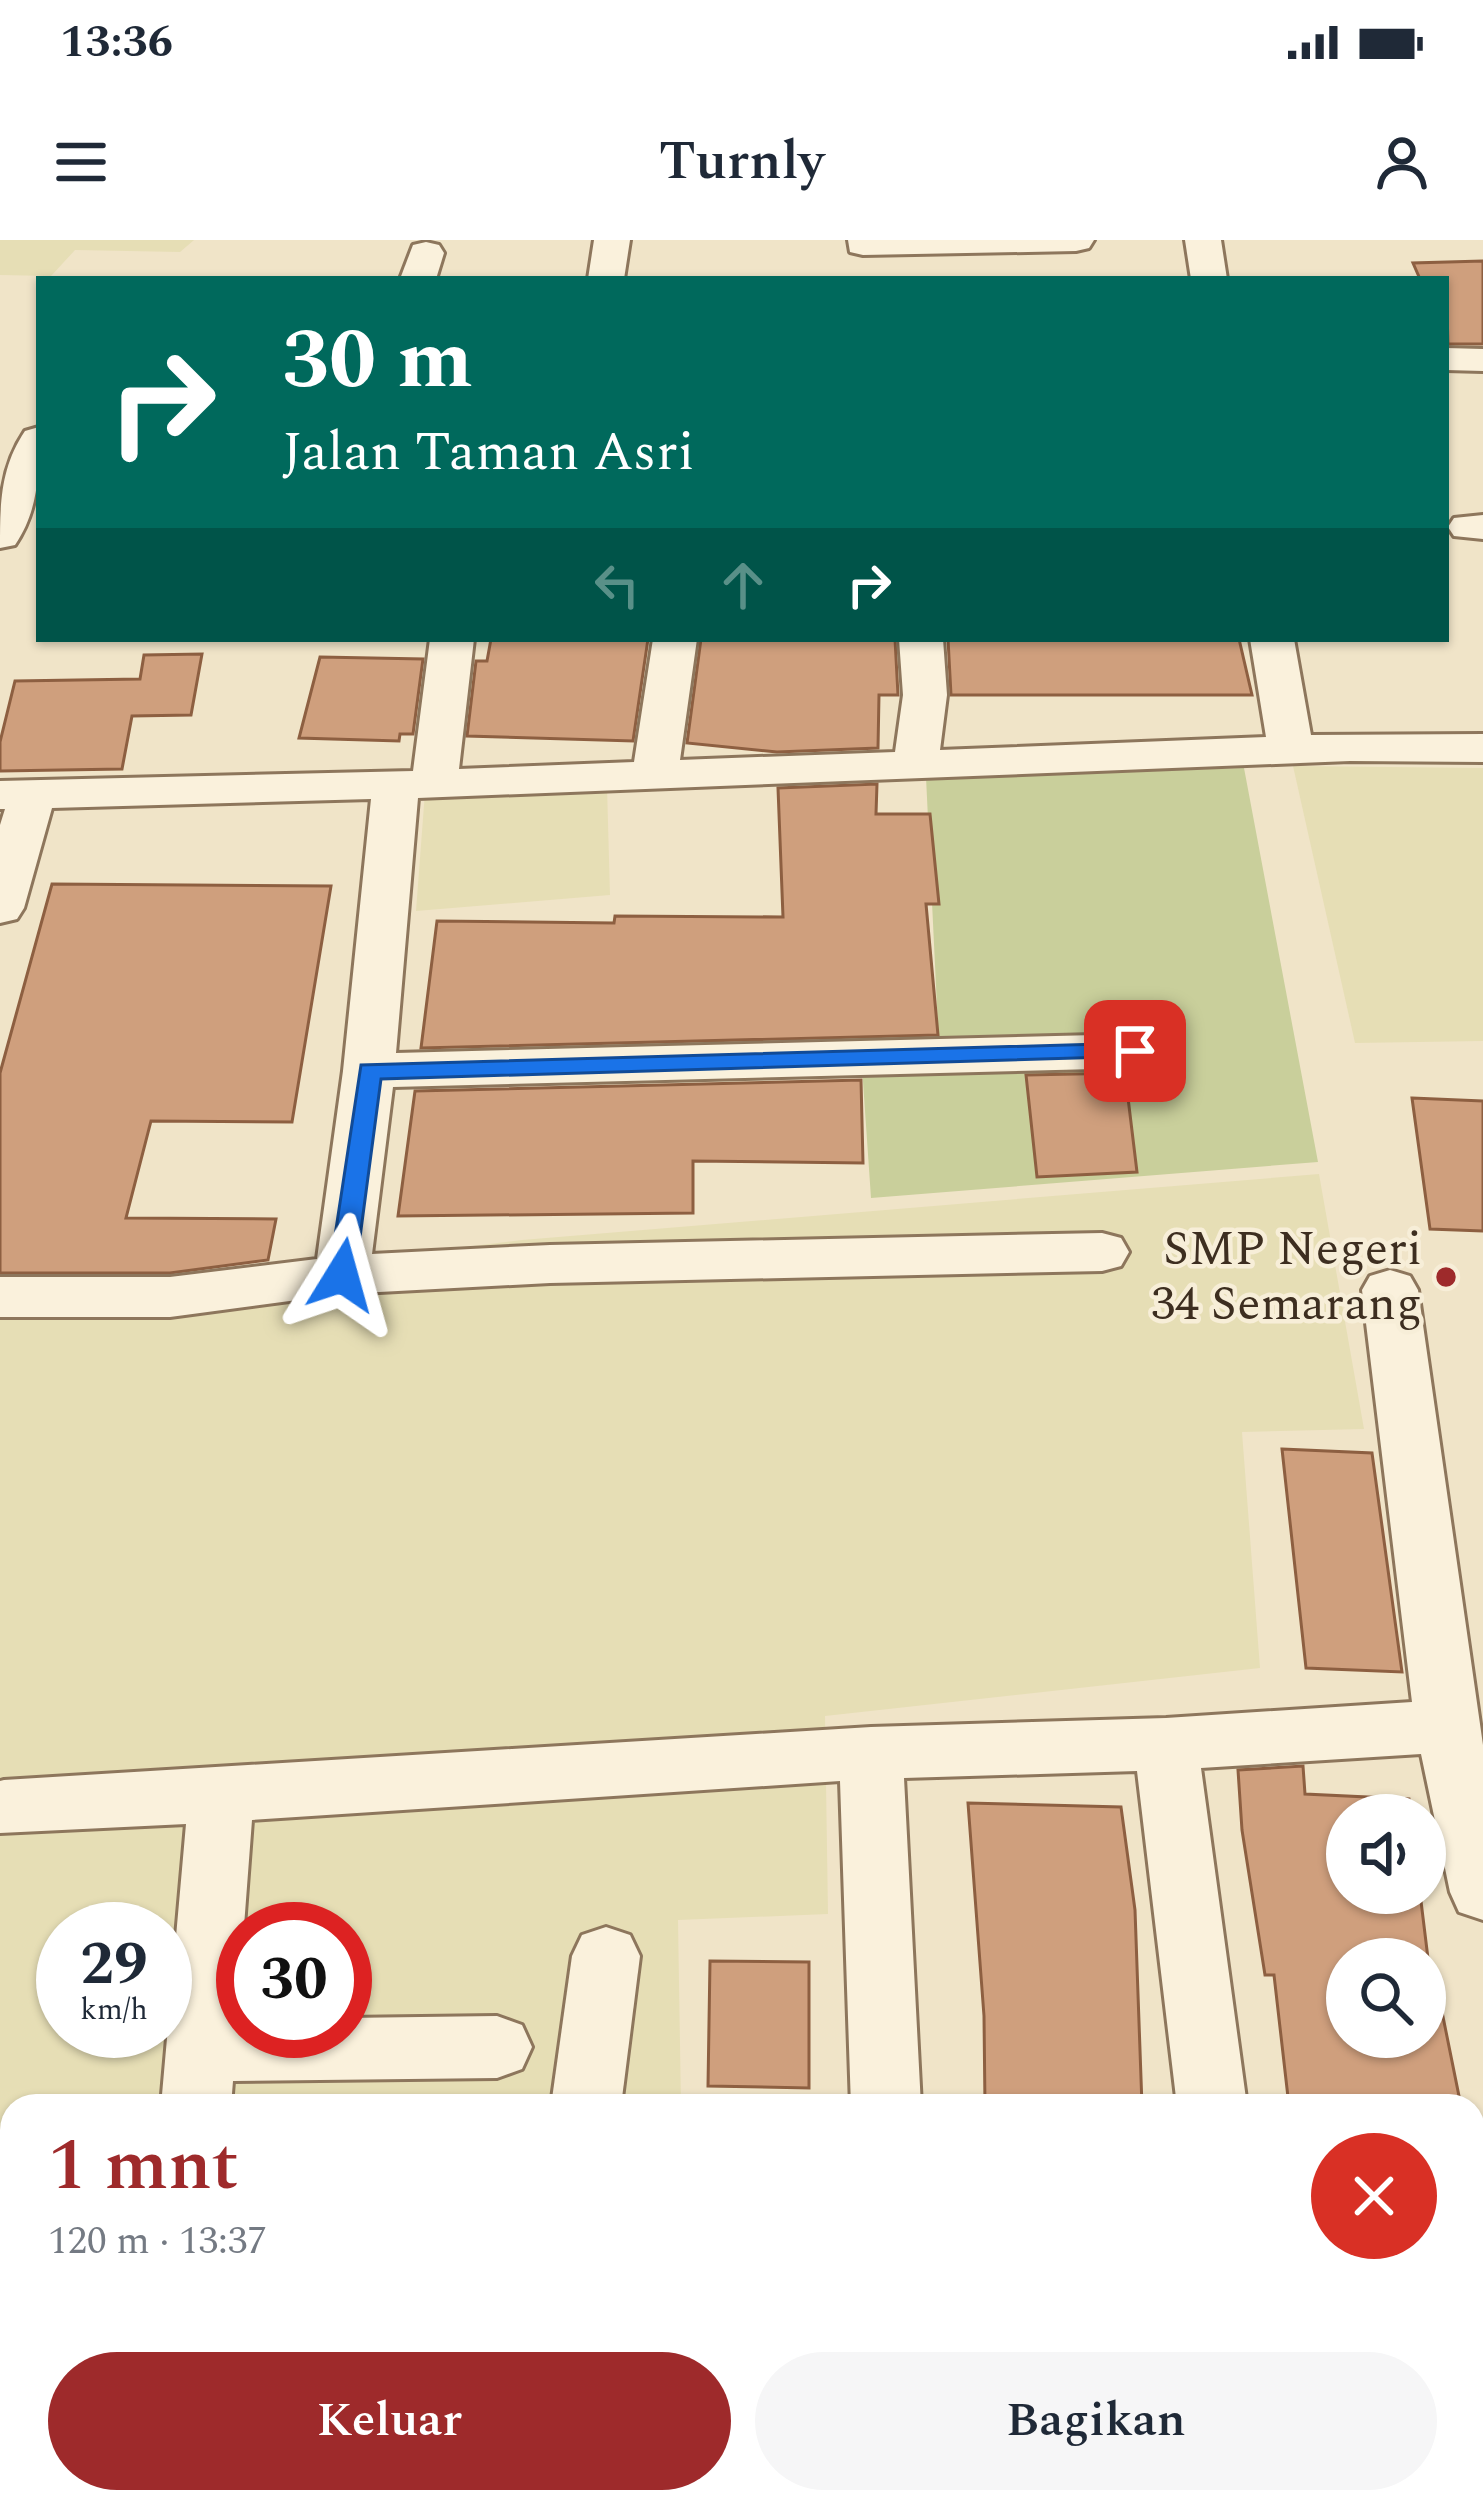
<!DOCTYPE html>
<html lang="id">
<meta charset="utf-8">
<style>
:root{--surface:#fff;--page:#f6f6f7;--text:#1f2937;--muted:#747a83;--accent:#9e2a2b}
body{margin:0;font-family:Spectral,serif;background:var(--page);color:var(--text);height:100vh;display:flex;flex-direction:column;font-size:45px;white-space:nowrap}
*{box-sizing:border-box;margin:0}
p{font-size:39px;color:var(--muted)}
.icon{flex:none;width:66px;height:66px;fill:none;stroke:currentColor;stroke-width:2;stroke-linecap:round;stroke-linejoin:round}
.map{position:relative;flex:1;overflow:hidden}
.sheet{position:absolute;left:0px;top:1854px;width:1485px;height:420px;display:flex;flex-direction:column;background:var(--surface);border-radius:36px 36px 0 0;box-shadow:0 3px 9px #0004}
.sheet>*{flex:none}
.guide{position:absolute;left:36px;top:36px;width:1413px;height:366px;border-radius:0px;box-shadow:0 3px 9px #0004;background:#00695c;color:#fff;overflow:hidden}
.tools{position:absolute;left:1326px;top:1554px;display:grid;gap:24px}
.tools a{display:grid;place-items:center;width:120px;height:120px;border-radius:50%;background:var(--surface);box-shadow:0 3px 9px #0004;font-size:60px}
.speed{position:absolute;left:36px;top:1662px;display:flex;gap:24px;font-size:60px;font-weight:700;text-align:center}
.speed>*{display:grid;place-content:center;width:156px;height:156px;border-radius:50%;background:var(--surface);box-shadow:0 3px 9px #0004;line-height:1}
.speed small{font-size:30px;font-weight:400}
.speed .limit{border:18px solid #d22;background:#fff;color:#111}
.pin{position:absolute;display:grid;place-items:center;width:102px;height:102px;color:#fff;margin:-51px;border-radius:24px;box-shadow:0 6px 18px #0006}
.me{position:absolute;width:132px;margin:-66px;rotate:8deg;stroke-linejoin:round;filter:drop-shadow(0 0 9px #0008)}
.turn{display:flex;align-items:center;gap:42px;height:252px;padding:0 48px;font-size:54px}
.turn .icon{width:156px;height:156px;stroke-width:2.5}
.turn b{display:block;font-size:84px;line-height:102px}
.lanes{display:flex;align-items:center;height:114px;padding:0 48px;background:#0003;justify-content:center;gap:60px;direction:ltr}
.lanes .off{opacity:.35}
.round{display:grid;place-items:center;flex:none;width:126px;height:126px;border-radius:63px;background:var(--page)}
.summary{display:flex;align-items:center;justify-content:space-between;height:204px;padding:0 48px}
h1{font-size:72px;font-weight:600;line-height:90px;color:var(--accent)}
.button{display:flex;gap:24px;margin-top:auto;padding:24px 48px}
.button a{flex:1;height:138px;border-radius:72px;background:var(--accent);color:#fff;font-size:48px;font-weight:600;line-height:138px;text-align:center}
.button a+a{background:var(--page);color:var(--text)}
.status{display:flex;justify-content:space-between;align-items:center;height:84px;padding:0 60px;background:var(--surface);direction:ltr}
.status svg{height:33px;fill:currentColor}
header{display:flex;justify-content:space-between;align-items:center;height:156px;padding:0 48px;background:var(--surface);font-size:54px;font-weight:600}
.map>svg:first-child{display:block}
.farmland{fill:#e6deb5;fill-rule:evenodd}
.green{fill:#c9cf9b}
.building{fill:#cf9f7d;stroke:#8d5f41;stroke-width:3;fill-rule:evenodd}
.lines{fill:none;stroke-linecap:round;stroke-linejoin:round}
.street-casing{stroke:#8d765c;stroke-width:6}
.street{fill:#faf1dc;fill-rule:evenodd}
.route{fill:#1a73e8;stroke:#114b97;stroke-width:3}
.poi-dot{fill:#9e2a2b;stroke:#f7eed8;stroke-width:4.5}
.labels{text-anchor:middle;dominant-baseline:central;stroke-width:9;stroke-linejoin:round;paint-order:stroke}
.poi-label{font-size:48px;fill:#3d2e20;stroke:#f7eed8;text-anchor:end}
</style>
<div class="status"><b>13:36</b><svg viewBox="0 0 49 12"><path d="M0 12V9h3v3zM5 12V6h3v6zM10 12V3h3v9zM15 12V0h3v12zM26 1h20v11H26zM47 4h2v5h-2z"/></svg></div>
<header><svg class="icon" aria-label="menu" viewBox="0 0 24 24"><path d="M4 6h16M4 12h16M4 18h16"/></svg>Turnly<svg class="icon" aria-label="person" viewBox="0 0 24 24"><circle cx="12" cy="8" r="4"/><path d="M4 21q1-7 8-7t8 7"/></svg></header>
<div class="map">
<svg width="1483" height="2274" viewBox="0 0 1483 2274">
<rect width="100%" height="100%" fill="#f0e4c8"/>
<g class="farmland">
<polygon points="0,0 194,0 180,12 75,10 51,36 0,35"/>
<polygon points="1293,526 1483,528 1483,801 1355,803"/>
<polygon points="607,546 610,655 416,671 425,552"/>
<path d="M1319,934L1364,1189L1242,1192L1260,1428L825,1476L828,1674L678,1680L681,1866H12V2262H997L999,2274H0V1040L256,1032L522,1000ZM63,1689H165V1791H63ZM243,1689H345V1791H243Z"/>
</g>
<polygon class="green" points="1244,528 1318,922 871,958 862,827 940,829 926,537"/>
<g class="building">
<polygon points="1483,21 1483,104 1448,104 1446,39 1420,39 1413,23"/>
<polygon points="491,399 648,399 633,501 467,496 476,421 487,421"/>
<polygon points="701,399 895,399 898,455 879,455 878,508 777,512 687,503"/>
<polygon points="948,399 1239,399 1252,455 951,455"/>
<polygon points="202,414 191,475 132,476 122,529 0,531 0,502 15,441 140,439 144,415"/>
<polygon points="320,417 423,419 413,494 400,494 399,501 299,498"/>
<polygon points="877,544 876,574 930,574 939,664 926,664 938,795 421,808 437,681 614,683 615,676 783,677 778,548"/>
<polygon points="52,644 331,646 292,882 151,881 126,978 276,979 268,1020 170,1033 0,1033 0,833"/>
<polygon points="1125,833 1137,932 1037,937 1026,835"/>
<polygon points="861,840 863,923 693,921 693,973 398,976 415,851"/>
<polygon points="1412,858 1483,861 1483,991 1430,989"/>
<polygon points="1282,1209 1372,1213 1402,1432 1306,1428"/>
<path d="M1303,1526L1305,1554L1409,1559L1411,1575H1347V1653H1420L1431,1743L1436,1742L1461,1866L1343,1862L1344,1866H1289L1274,1735H1265L1242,1590L1238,1530ZM1347,1719H1425V1797H1347Z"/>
<polygon points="968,1563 1121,1567 1135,1670 1142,1866 985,1866 984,1776"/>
<polygon points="710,1721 809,1722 809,1848 708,1846"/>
</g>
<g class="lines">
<defs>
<g id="street">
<polygon points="594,0 630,0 624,39 588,39"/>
<polygon points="848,0 1094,0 1089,8 1076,11 863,15 850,12"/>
<polygon points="1185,0 1221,0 1227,39 1191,39"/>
<polygon points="426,2 439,5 444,13 436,39 400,39 413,5"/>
<polygon points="1446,108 1483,109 1483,131 1446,130"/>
<path d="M39,187C39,230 40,268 15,305L0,308C0,265 0,228 25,191Z"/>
<polygon points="1483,275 1483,299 1454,296 1448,287 1454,278"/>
<polygon points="430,399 474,399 459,529 634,522 653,399 697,399 680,520 895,512 903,455 899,399 943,399 947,455 940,510 1266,497 1250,399 1294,399 1311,495 1483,494 1483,522 1350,521 418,558 396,813 1135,794 1153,799 1160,811 1153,823 1135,828 393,847 372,1014 550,1005 1102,993 1121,998 1129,1012 1121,1026 1102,1031 550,1043 342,1054 170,1077 0,1077 0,1037 170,1037 317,1019 343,831 371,559 52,568 24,668 17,679 0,683 0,585 5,569 0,569 0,541 413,531"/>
<polygon points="1390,1030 1410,1036 1418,1050 1483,1505 1483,1680 1459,1672 1450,1652 1421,1514 1201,1528 1247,1866 1177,1866 1137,1531 904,1538 921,1866 851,1866 840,1541 252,1580 237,1779 243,1779 243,1791 345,1791 345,1778 497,1776 522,1785 532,1807 522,1829 497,1838 233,1841 231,1866 161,1866 186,1584 0,1593 0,1541 4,1540 871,1487 1166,1478 1412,1462 1362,1050 1370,1036"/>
<polygon points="606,1687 630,1695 640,1716 621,1866 551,1866 572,1716 582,1695"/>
<polygon points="118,2262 196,2262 195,2274 117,2274"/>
</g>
</defs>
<use href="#street" class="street-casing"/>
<use href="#street" class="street"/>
</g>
<polygon class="route" points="1135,803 1147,811 1143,816 381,839 355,1035 342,1044 329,1035 361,825"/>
<circle class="poi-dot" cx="1446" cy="1037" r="12"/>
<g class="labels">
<g class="poi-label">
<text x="1422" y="1009">SMP Negeri<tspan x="1422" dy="55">34 Semarang</tspan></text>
</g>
</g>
</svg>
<div class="tools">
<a><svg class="icon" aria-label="sound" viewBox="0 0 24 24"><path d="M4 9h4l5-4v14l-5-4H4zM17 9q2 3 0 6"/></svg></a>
<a><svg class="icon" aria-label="search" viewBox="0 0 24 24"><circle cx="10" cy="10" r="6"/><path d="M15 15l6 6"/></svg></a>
</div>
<div class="speed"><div>29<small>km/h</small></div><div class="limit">30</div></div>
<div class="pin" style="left:1135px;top:811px;background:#d93025"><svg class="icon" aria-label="arrive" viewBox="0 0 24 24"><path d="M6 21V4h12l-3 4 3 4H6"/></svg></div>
<svg class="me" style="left:342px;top:1035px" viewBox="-20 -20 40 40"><path d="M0-17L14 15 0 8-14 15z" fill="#1a73e8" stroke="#fff" stroke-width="4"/></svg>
<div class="guide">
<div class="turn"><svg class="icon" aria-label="right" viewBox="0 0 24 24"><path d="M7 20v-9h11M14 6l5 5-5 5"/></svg><div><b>30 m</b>Jalan Taman Asri</div></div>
<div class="lanes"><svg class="icon off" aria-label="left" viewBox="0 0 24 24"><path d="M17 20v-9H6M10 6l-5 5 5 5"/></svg><svg class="icon off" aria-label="ahead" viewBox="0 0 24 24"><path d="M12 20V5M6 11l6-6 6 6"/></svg><svg class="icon" aria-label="right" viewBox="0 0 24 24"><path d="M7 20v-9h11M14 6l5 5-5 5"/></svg></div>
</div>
<section class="sheet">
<div class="summary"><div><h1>1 mnt</h1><p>120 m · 13:37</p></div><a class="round" style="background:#d93025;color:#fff"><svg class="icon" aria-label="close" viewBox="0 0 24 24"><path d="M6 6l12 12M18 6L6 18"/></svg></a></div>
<div class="button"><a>Keluar</a><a>Bagikan</a></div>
</section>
</div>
